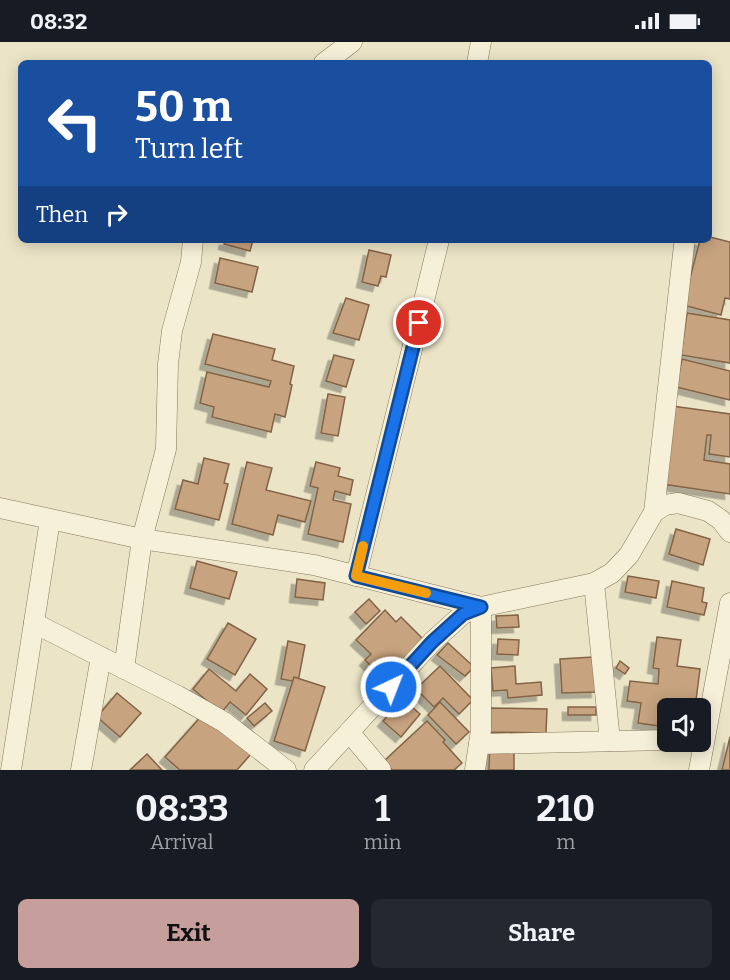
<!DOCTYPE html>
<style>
:root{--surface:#171b24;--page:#242831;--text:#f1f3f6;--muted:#9ea1a6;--accent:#c69f9d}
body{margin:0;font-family:Bitter,serif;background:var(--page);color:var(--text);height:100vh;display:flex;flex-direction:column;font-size:22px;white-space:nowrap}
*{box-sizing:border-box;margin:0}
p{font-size:20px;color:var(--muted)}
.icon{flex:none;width:33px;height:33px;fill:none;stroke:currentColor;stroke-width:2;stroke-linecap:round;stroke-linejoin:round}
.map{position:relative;height:728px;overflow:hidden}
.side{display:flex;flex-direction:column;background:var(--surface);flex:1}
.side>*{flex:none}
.banner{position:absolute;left:18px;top:18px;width:694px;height:183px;border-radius:9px;box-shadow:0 3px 15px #0003;background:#1a4fa0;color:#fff;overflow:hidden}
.fabs{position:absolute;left:657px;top:656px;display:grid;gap:12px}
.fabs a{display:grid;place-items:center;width:54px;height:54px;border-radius:9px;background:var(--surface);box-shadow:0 3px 15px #0003;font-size:30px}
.pin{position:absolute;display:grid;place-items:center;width:51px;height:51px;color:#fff;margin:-26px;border:3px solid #fff;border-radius:50%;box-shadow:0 2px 6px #0007}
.me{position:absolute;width:66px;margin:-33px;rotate:43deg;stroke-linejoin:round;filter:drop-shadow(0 0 4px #0008)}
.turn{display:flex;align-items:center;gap:21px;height:126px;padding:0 18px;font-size:27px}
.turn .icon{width:78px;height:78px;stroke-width:2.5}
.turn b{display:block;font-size:42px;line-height:51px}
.then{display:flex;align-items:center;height:57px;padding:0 18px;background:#0003;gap:12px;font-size:22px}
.eta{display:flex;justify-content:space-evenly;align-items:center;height:102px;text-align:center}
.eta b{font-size:36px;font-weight:700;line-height:42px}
.primary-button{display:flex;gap:12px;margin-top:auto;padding:12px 18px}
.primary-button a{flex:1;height:69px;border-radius:9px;background:var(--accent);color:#111;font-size:24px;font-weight:700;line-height:69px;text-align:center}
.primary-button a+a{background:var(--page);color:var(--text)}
.status{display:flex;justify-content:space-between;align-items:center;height:42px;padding:0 30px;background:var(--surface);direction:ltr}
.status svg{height:16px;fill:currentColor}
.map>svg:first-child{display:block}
.building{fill:#c7a37f;stroke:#836345;stroke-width:1.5;filter:url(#shadow)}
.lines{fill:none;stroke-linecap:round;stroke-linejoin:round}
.street-casing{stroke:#86765d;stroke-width:21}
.street{stroke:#f7f0d9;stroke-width:20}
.route-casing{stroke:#114b97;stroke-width:15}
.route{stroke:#1a73e8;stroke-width:10}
.slow{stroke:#f59e0b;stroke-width:10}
</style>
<div class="status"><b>08:32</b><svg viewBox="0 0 49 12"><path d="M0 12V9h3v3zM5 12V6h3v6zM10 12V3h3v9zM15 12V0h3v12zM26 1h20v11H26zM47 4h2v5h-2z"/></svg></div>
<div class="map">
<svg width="730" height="728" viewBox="0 0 730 728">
<defs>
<filter id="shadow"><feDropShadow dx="-5.5" dy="5.5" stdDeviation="0" flood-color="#0004"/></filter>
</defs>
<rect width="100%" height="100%" fill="#ebe4c7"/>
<g class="building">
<polygon points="710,195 730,200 730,257 725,256 721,273 683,263 700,198 710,198"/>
<polygon points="225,198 253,198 250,209 224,202"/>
<polygon points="369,208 391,213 386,235 381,234 378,244 362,240"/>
<polygon points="220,216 258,225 252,250 215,241"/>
<polygon points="346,256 369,263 359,298 333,291"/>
<polygon points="687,271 730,278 730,321 681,313"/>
<polygon points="213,292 275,307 272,318 294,324 290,342 292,343 285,375 275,372 271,390 212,375 214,365 200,361 207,330 269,345 271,339 205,322"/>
<polygon points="334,313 354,318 346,345 326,339"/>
<polygon points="682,317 730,329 730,358 676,345"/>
<polygon points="328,352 345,355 338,394 321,391"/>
<polygon points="672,364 730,372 730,415 709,412 711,393 707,393 704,418 730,422 730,452 662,442"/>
<polygon points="204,416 229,422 224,441 228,442 219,478 175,467 183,438 198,442"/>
<polygon points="247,420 272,426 266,448 311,459 305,480 278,473 273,493 232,482"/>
<polygon points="316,420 340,426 338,434 353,438 350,453 335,449 333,458 351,462 343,500 308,492 318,446 310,444"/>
<polygon points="676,487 710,497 703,523 669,512"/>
<polygon points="197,519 237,530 229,557 190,546"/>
<polygon points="628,534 659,539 656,556 625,550"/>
<polygon points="297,537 325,541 323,558 295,555"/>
<polygon points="672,539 704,546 702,560 707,561 704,573 667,565"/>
<polygon points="369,557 380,569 366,582 355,570"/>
<polygon points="385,568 396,580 401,575 424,598 390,632 386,627 380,633 365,618 371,612 356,598"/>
<polygon points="518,573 519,585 497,586 496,574"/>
<polygon points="228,581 256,597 235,633 207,617"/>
<polygon points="657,595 681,598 677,624 700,627 695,666 669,663 666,685 638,681 641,661 627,659 630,639 658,642 659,627 653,626"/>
<polygon points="498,597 519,598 518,613 497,612"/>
<polygon points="288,599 305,603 298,640 281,637"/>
<polygon points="448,601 474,625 465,634 437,613"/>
<polygon points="593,615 597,650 562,651 560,617"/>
<polygon points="620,619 629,626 625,632 616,626"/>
<polygon points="440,624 473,658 459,672 443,656 434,665 416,647"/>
<polygon points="515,624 516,642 541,640 542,653 508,656 507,648 493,649 491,626"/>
<polygon points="209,627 236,649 250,632 267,647 246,673 230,660 221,671 193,647"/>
<polygon points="294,635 325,645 305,709 274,699"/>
<polygon points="117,651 141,671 120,695 97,675"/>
<polygon points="403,657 420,672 401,695 383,679"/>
<polygon points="440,660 469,690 456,702 428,673"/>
<polygon points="265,661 272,669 254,684 247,676"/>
<rect x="568" y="665" width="28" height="8"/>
<polygon points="490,666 547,667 546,691 489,690"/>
<polygon points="204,671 251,712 237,728 180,728 165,715"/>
<polygon points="427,679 445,698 443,700 462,721 454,728 392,728 384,719"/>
<polygon points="490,691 514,692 514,728 489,728"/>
<polygon points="730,695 730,728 722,728"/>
<polygon points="147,712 162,728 130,728"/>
</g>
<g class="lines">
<defs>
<g id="street">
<polyline points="324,21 352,0"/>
<polyline points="477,21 481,0"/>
<polyline points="0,466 142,497 314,523 481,565 481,688 475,728"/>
<polyline points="654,470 684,203"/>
<polyline points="356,534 439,198"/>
<polyline points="594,541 610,699"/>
<polyline points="34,581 178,654 224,680 286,728"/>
<polyline points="124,627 142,497 166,407 168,322 172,289 191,220 193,198"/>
<polyline points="349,690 381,728"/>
<polyline points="479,702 668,698"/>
<polyline points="11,728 50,478"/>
<polyline points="81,728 101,615"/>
<polyline points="314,728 432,600 463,572 481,565 594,541 612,531 629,513 654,470 665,463 678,461 708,469 721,478 730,490"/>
<polyline points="699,728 730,561"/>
</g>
</defs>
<use href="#street" class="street-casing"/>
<use href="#street" class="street"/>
</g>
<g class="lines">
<defs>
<polyline id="route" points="391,645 432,600 463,572 481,565 356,534 419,281"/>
</defs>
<use href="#route" class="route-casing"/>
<use href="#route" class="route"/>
<polyline class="slow" points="363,504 356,534 426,551"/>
</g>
</svg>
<div class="fabs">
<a><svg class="icon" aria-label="sound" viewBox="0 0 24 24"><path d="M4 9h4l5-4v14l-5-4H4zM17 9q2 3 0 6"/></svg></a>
</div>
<div class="pin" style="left:419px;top:281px;background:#d93025"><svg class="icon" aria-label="arrive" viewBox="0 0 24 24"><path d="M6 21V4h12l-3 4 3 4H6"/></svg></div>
<svg class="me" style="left:391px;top:645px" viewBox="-20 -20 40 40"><circle r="17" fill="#1a73e8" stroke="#fff" stroke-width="3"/><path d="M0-11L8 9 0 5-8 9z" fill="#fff"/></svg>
<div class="banner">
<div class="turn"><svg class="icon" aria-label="left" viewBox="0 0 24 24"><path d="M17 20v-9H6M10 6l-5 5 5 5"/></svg><div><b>50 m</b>Turn left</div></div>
<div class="then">Then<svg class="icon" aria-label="right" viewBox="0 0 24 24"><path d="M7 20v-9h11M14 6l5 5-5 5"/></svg></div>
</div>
</div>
<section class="side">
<div class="eta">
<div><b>08:33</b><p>Arrival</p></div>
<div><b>1</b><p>min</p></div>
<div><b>210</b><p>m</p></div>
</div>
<div class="primary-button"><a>Exit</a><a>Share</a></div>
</section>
